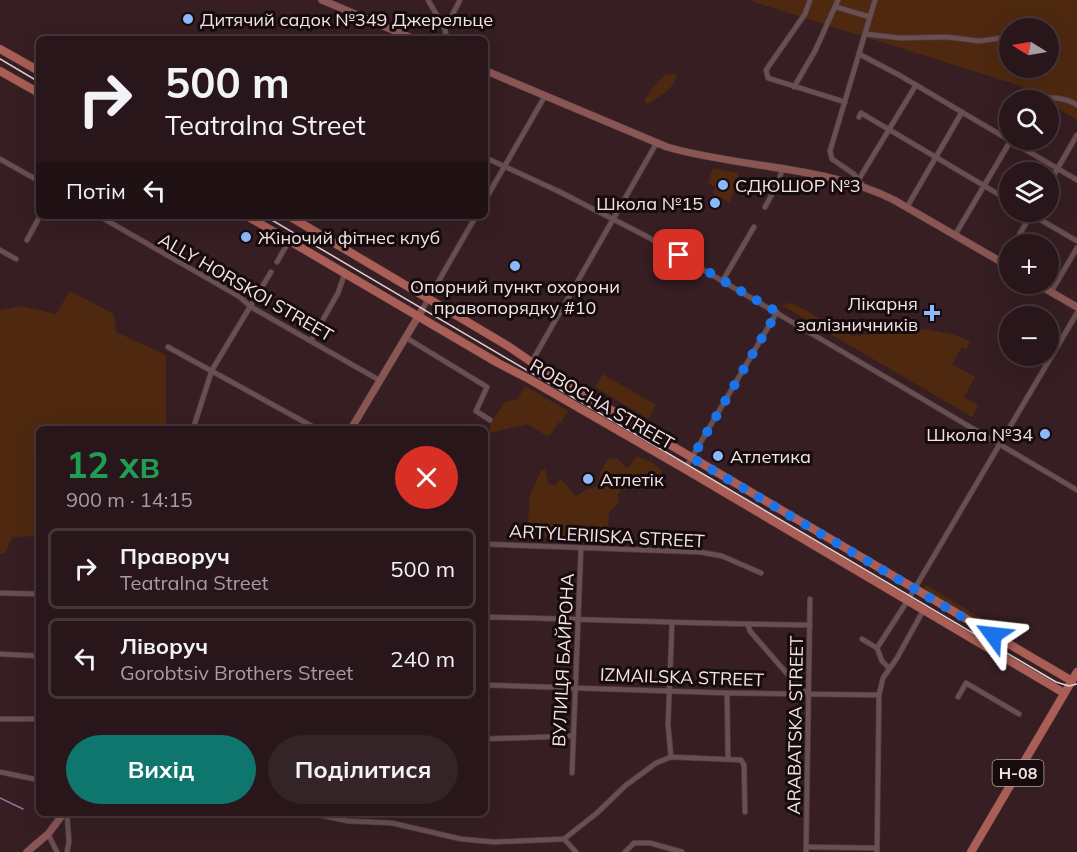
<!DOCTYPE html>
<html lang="uk">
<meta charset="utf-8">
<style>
:root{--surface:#28161a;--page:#342327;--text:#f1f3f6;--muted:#a59fa2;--line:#443539;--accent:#0f766e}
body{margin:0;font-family:Mulish,sans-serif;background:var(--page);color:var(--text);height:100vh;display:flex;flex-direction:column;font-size:22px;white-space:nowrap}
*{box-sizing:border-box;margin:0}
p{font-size:20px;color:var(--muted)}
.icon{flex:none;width:33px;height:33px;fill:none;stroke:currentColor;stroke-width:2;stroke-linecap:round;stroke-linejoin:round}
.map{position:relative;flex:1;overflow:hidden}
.sheet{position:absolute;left:36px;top:426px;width:452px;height:390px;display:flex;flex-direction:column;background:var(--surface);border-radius:9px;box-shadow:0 6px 24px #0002,0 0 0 2px var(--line)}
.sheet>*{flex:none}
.hud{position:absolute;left:36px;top:36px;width:452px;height:183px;border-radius:9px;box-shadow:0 6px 24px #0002,0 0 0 2px var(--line);background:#28161a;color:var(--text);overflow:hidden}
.needle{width:39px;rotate:281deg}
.buttons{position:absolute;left:999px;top:18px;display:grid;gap:12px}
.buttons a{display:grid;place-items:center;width:60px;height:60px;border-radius:50%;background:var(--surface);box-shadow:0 6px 24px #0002,0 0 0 2px var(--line);font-size:30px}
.pin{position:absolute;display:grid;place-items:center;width:51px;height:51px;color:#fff;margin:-26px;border-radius:12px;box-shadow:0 3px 9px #0006}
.me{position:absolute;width:66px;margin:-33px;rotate:300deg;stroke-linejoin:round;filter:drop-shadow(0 0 4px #0008)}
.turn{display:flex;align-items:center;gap:21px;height:126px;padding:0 30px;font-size:27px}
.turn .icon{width:78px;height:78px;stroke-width:2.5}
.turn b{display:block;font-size:42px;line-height:51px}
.then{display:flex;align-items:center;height:57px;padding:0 30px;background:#0003;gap:12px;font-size:22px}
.round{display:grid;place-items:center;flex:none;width:63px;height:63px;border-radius:32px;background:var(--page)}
.headline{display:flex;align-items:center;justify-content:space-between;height:102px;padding:0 30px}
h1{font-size:36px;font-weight:700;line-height:45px;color:#1e9e55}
.cta{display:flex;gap:12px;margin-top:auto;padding:12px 30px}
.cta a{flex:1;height:69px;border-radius:36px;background:var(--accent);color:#fff;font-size:24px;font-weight:700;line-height:69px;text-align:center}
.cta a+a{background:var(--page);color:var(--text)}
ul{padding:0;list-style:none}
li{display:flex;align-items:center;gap:18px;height:81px;margin:0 12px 9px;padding:0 18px;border:3px solid var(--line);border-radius:9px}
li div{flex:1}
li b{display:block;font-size:22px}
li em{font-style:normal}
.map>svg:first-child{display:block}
.green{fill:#4e2910;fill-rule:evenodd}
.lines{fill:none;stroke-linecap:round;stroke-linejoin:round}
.stream{stroke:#977196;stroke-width:1.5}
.street-casing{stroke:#503d40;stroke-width:6}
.secondary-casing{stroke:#503d40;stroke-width:8}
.primary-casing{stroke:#503d40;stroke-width:9}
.street{stroke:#694e52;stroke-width:4.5}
.secondary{stroke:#8a5654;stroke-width:7}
.primary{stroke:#ab5e55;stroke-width:8}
.tram{stroke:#e1cfd2;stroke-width:1.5}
.route{stroke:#1a73e8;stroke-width:10;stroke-dasharray:0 18}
.poi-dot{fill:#8bb9fc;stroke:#160c0e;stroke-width:2}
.labels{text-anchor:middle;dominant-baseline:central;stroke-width:6;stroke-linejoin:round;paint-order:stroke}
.shield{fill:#160c0e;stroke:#b2a3a5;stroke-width:1.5}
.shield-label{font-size:16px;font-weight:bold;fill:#f5e4e6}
.poi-label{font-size:18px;fill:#f5e4e6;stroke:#160c0e;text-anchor:start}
.street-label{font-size:18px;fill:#f5e4e6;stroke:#160c0e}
</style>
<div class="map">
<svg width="1077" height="852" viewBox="0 0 1077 852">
<rect width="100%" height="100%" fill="#361e23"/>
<g class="green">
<path d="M748,0H1077V120L1049,103L1048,100H1045L1021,86ZM1010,28H1048V68H1010Z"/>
<path d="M666,74H674L677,77C671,91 659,97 647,104L644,101L653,87Z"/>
<polygon points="713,168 739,173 730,203 713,193 715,187 708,183"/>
<polygon points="70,291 114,314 116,332 166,355 166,428 146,424 145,429 39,429 39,536 12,537 5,553 0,554 0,310 20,306 56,314"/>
<path d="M792,303L853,336L929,329C944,334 957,333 970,342L966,349L962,347L952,364L975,377L964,397L978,405L972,417L783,306L785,304Z"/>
<polygon points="603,374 656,405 648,419 595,387"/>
<polygon points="525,386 568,411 561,423 559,422 551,434 547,436 527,424 490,433 490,424 505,402 518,399"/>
<polygon points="636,456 653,463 662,471 660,475 651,474 644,481 626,481 618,494 619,503 609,512 608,530 606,534 587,537 581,530 576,529 560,538 550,538 541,535 530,526 528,522 530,495 541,471 545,469 548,482 551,485 555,485 561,479 576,496 587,489 596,487 601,471 608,459 617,458 626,468 630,466"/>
<polygon points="926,585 991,624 988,629 923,590"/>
</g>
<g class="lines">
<polyline class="stream" points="0,798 23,809"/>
<defs>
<g id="street">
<polyline points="428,0 445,29 460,0"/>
<polyline points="810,0 805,14 766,70 768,78 845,102"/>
<polyline points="836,7 870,17"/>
<polyline points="445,29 446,36 449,39"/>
<polyline points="865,34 900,38 947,37 979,41 1010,37"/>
<polyline points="859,54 899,75 1077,180"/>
<polyline points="794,87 815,51 838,0"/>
<path d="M1035,100C1046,95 1067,98 1077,105"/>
<polyline points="859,117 861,113 1010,201"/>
<polyline points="484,157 560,192 646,236 1077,490"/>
<polyline points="0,159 39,181"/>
<polyline points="859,179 916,85"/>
<polyline points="1048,185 1077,135"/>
<polyline points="864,187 854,174 832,159 830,151 875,0"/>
<polyline points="484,202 545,96"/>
<polyline points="765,207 778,183 782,170"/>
<polyline points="907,207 962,112"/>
<polyline points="1027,212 1077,241"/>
<polyline points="99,216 240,297 251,307 379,380"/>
<polyline points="955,235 1011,140"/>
<polyline points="27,240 40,216"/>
<polyline points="1014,244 1032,213"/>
<polyline points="0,250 16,259"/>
<polyline points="277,262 289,241"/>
<polyline points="1002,263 1010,251"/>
<polyline points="723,280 754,227"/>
<polyline points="1051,292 1077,248"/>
<polyline points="422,310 476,216"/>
<polyline points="405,337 487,387 476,411 490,420"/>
<polyline points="311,341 338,293 345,273"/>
<polyline points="168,347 317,429"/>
<polyline points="531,363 656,144"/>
<polyline points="193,429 212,370 271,272"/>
<polyline points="685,469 777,312"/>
<polyline points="484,544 700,552 722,556 761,573"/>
<polyline points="0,593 39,594"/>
<path d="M484,617C593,619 702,624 810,625"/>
<polyline points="748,625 750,631 796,684 808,694"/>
<polyline points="862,639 877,648"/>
<polyline points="0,654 39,656"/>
<polyline points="889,668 882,661 877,648 908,600 1077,313"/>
<polyline points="484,685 727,693 879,695"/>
<polyline points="727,693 728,759"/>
<polyline points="958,697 966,683 1019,714"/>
<polyline points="0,719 39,719"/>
<polyline points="484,739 572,736"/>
<polyline points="671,757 668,725 672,624"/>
<polyline points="0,772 39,780"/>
<polyline points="572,773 581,548"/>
<polyline points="310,813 348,821 392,823 461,839 494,842 564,839"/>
<polyline points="48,834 57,852"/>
<polyline points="564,839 597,813 625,786 656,763 671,757 741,760 744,765 745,812"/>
<polyline points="564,839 576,852"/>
<polyline points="807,847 877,848"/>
<polyline points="67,852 69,842 67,813"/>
<polyline points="625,852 634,843 650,843 682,852"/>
<polyline points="806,852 810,599"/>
<polyline points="877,852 879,695 883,678 897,658 924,609"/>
</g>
<g id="secondary">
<polyline points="322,0 414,39"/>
<path d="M484,70L667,147C739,168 828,166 894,200L1010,267"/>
<polyline points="1037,284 1077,307"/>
<polyline points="351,429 422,310"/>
<polyline points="27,852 48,834 64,813"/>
</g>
<g id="primary">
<polyline points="0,49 39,71"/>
<polyline points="0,71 39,93"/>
<polyline points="247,216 498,363 529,379 685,469 1064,693"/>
<polyline points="289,216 508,346 543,370 1072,681"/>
<polyline points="971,852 1077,672"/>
</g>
</defs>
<use href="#street" class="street-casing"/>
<use href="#secondary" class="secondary-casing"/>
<use href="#primary" class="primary-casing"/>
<use href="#street" class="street"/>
<use href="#secondary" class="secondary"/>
<use href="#primary" class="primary"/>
<g class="tram">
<polyline points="0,59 39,82"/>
<polyline points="265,216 1056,682 1069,686 1077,684"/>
</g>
</g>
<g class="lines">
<polyline class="route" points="679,255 777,312 692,458 993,635"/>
</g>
<g class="poi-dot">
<circle cx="188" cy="19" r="6"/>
<circle cx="723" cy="185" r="6"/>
<circle cx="715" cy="203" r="6"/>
<circle cx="246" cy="237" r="6"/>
<circle cx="515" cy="266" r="6"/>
<path d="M929 304h6v6h6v6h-6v6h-6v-6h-6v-6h6z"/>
<circle cx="1045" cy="434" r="6"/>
<circle cx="718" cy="456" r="6"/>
<circle cx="588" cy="479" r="6"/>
</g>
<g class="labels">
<rect class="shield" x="992.5" y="760" width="51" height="26" rx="4.5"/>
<g class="shield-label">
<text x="1018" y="773">Н-08</text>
</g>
<g class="poi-label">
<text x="200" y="19">Дитячий садок №349 Джерельце</text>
<text x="735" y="185">СДЮШОР №3</text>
<text x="703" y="203" text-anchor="end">Школа №15</text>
<text x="258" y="237">Жіночий фітнес клуб</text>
<text x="515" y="286" text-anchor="middle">Опорний пункт охорони<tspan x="515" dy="21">правопорядку #10</tspan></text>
<text x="918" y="303" text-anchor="end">Лікарня<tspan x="918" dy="21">залізничників</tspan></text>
<text x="1033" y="434" text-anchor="end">Школа №34</text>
<text x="730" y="456">Атлетика</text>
<text x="600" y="479">Атлетік</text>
</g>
<g class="street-label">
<text transform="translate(246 287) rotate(30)">ALLY HORSKOI STREET</text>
<text transform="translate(602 404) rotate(30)">ROBOCHA STREET</text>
<text transform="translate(607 536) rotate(3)">ARTYLERIISKA STREET</text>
<text transform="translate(563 660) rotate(-87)">ВУЛИЦЯ БАЙРОНА</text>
<text transform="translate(682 677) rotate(2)">IZMAILSKA STREET</text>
<text transform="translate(795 725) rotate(-89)">ARABATSKA STREET</text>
</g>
</g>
</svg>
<div class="buttons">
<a><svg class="needle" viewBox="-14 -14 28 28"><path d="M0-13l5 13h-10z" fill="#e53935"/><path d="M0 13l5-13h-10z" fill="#a59fa2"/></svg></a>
<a><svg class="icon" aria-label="search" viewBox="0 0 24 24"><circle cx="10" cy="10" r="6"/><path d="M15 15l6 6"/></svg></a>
<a><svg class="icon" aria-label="layers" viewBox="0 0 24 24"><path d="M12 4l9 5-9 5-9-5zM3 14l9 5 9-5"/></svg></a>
<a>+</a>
<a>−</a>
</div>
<div class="pin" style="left:679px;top:255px;background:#d93025"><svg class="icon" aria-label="arrive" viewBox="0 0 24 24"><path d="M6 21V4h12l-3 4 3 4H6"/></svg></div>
<svg class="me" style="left:993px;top:635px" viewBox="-20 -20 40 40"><path d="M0-17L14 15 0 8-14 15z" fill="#1a73e8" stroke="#fff" stroke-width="4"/></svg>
<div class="hud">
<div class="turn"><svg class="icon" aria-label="right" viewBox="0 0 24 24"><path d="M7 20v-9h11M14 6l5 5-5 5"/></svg><div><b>500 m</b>Teatralna Street</div></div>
<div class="then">Потім<svg class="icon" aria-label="left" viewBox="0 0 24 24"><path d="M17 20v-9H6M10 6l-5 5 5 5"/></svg></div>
</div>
<section class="sheet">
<div class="headline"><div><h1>12 хв</h1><p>900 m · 14:15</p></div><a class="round" style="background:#d93025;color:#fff"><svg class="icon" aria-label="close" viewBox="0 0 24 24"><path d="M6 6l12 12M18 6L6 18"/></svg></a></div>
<ul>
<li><svg class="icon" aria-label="right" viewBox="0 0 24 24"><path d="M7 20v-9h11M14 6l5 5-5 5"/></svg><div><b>Праворуч</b><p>Teatralna Street</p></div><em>500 m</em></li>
<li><svg class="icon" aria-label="left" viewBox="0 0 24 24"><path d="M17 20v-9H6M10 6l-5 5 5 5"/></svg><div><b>Ліворуч</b><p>Gorobtsiv Brothers Street</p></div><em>240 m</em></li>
</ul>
<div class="cta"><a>Вихід</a><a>Поділитися</a></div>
</section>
</div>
